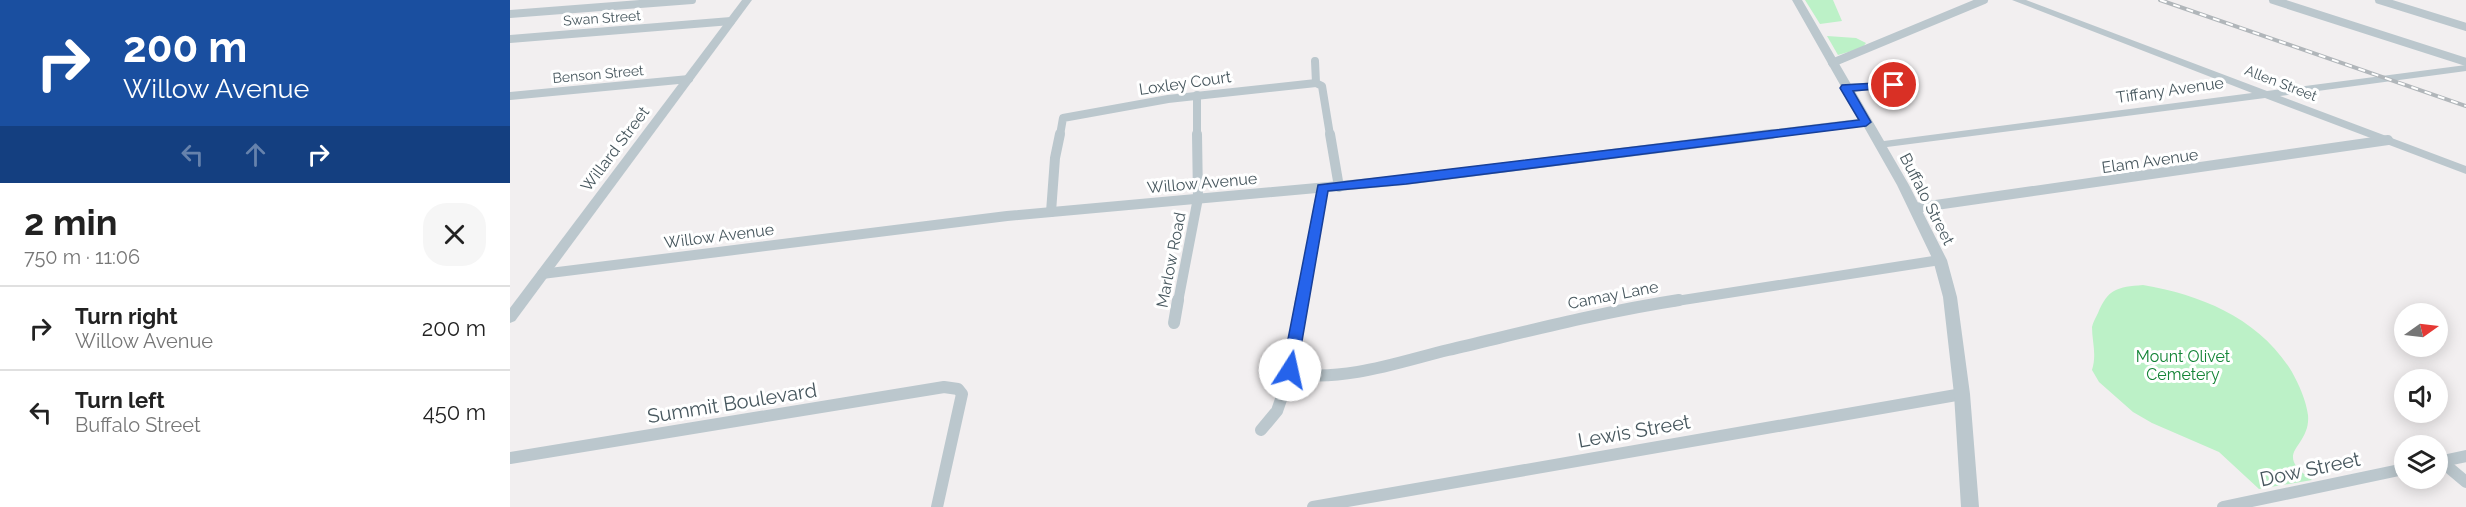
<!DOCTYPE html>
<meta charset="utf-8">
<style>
:root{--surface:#fff;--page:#f6f6f6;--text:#222;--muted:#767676;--line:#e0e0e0}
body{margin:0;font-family:Raleway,sans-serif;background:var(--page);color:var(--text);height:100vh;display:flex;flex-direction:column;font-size:22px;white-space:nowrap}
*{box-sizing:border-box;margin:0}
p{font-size:20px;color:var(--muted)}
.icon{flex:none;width:33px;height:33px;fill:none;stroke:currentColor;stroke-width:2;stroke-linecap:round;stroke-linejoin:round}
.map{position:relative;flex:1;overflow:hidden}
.details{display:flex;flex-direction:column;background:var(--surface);width:510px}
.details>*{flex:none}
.banner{background:#1a4fa0;color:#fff;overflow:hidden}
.needle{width:39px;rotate:76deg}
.tools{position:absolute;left:1884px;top:303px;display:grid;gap:12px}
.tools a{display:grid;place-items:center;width:54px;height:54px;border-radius:50%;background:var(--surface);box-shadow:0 3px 15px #0003;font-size:30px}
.pin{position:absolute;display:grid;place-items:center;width:51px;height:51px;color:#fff;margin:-26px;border:3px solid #fff;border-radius:50%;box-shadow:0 2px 6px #0007}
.me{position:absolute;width:66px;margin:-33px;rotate:10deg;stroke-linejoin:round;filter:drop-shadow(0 0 4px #0008)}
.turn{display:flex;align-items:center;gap:21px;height:126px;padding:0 24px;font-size:27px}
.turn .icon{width:78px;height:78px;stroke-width:2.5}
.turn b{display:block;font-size:42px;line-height:51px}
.lanes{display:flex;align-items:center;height:57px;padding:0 24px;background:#0003;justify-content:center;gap:30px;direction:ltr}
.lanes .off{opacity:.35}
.round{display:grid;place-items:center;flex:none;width:63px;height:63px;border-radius:24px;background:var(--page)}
.summary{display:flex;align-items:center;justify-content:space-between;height:102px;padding:0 24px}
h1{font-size:36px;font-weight:700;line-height:45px}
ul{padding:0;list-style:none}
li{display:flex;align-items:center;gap:18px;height:84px;padding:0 24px;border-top:2px solid var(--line)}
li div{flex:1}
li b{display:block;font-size:22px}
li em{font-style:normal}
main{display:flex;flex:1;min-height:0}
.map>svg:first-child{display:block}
.green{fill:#bcf1c7}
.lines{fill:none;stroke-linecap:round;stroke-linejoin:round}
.minor-far2{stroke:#bbc7cd;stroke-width:8}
.minor-far1{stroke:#bbc7cd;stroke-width:10}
.minor{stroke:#bbc7cd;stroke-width:12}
.tertiary{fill:#bbc7cd;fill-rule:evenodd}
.rail-casing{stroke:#b1b6ba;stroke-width:4}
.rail{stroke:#fff;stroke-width:2;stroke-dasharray:7;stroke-linecap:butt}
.route{fill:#2563eb;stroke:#184099;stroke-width:1.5}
.labels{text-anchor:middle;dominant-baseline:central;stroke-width:6;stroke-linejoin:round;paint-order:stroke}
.far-street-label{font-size:14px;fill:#47575e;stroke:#fff}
.street-label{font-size:16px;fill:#47575e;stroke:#fff}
.park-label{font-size:16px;fill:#138436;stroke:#fff}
.near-street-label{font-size:20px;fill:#47575e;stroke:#fff}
</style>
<main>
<section class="details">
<div class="banner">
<div class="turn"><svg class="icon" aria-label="right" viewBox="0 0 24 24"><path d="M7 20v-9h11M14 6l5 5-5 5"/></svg><div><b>200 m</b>Willow Avenue</div></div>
<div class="lanes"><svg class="icon off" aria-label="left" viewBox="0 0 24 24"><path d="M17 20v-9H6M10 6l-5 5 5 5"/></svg><svg class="icon off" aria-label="ahead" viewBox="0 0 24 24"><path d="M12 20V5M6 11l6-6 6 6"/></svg><svg class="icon" aria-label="right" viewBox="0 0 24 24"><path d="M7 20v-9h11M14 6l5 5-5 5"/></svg></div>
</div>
<div class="summary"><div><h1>2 min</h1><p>750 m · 11:06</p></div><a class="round"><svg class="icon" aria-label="close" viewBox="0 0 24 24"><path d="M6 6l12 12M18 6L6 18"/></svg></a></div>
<ul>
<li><svg class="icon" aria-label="right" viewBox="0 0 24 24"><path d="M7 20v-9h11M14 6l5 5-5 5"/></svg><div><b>Turn right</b><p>Willow Avenue</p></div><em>200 m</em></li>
<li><svg class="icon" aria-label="left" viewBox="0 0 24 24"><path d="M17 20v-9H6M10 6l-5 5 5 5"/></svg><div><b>Turn left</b><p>Buffalo Street</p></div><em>450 m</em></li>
</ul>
</section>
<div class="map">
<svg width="1956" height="507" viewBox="0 0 1956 507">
<rect width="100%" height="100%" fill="#f2eff0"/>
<g class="green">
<polygon points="1295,0 1323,0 1332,21 1310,24"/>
<polygon points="1317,36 1346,38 1356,43 1352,48 1328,55"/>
<path d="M1633,285C1692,295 1750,319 1782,372C1789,385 1796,400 1798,415C1801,449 1760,451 1802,480L1749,489L1709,452L1642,423L1623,412L1589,382L1582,370C1587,354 1582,342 1582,327C1583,322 1586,317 1588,313C1598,289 1607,287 1633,285Z"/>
</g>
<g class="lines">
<g class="minor-far2">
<polyline points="1763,0 1956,62"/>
<polyline points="1869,0 1956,27"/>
<polyline points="0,14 182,0"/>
<polyline points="0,39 221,21"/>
<polyline points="805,61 806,83 812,86 820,135"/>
<polyline points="1322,63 1474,0"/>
<polyline points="1336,88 1386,85 1396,94"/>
<polyline points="687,95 687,135"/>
<polyline points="0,96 179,79"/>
<polyline points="550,135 553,118 658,99 806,83"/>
<polyline points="1251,135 1356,122"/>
</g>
<g class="minor-far1">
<polyline points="820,134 829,187"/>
<polyline points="1405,208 1878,140"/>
<polyline points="541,212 545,158 550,134"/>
<polyline points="32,274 497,216 895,180 1262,134"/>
<polyline points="668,302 688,198 687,134"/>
<polyline points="791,302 812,188"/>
<polyline points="1160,302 1430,260"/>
</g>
<g class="minor">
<polyline points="664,323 668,300"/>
<path d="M786,374C837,381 889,362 938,350C1015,332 1091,312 1169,300"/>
<polyline points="786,374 780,370 791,300"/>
<polyline points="751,430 767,411 778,379 786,374"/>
<polyline points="0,458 434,387 448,389 452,394 427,507"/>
<polyline points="1931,461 1956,482"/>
<polyline points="1928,462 1956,456"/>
<polyline points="803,507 1452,394"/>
<polyline points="1713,507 1894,469"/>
</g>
<g class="tertiary">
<polygon points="232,0 242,0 5,321 0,323 0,308"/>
<polygon points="1282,0 1292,0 1374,141 1742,93 1502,0 1516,0 1757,91 1956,65 1956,71 1770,96 1956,166 1956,174 1755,98 1377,147 1399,185 1437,260 1447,297 1460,394 1469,507 1451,507 1444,394 1433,297 1423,260 1387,185"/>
</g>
<defs>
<polyline id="rail" points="1650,0 1956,106"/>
</defs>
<use href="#rail" class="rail-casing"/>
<use href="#rail" class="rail"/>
</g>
<polygon class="route" points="1384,82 1389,85 1388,87 1343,91 1361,122 1356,126 896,184 818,191 787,370 785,374 774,374 772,370 808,185 1349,120 1330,88 1332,85"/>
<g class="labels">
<g class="far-street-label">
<text transform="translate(92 18) rotate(-4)">Swan Street</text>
<text transform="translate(88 74) rotate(-5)">Benson Street</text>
<text transform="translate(1771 83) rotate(21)">Allen Street</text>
</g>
<g class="street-label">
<text transform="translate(675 83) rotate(-8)">Loxley Court</text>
<text transform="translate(1660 90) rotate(-8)">Tiffany Avenue</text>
<text transform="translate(105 149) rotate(-53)">Willard Street</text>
<text transform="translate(1640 161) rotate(-8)">Elam Avenue</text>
<text transform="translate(692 183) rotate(-5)">Willow Avenue</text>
<text transform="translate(1417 199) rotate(63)">Buffalo Street</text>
<text transform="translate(209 236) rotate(-7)">Willow Avenue</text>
<text transform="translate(661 260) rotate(-79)">Marlow Road</text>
<text transform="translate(1103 295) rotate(-11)">Camay Lane</text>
</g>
<g class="park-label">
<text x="1673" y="356">Mount Olivet<tspan x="1673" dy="18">Cemetery</tspan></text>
</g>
<g class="near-street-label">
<text transform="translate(222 403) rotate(-9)">Summit Boulevard</text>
<text transform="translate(1124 431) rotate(-10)">Lewis Street</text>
<text transform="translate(1800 469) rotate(-12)">Dow Street</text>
</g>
</g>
</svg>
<div class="tools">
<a><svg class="needle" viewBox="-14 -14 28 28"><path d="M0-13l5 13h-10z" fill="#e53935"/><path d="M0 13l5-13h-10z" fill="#767676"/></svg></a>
<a><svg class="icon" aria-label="sound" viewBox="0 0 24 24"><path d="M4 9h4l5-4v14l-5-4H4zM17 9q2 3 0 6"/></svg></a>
<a><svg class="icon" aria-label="layers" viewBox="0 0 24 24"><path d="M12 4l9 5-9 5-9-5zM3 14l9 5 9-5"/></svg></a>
</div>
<div class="pin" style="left:1384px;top:85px;background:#d93025"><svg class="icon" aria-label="arrive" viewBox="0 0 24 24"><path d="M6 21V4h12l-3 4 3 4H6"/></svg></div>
<svg class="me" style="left:780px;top:370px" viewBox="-20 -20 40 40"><circle r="19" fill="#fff"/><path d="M0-13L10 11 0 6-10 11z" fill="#2563eb"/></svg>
</div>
</main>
